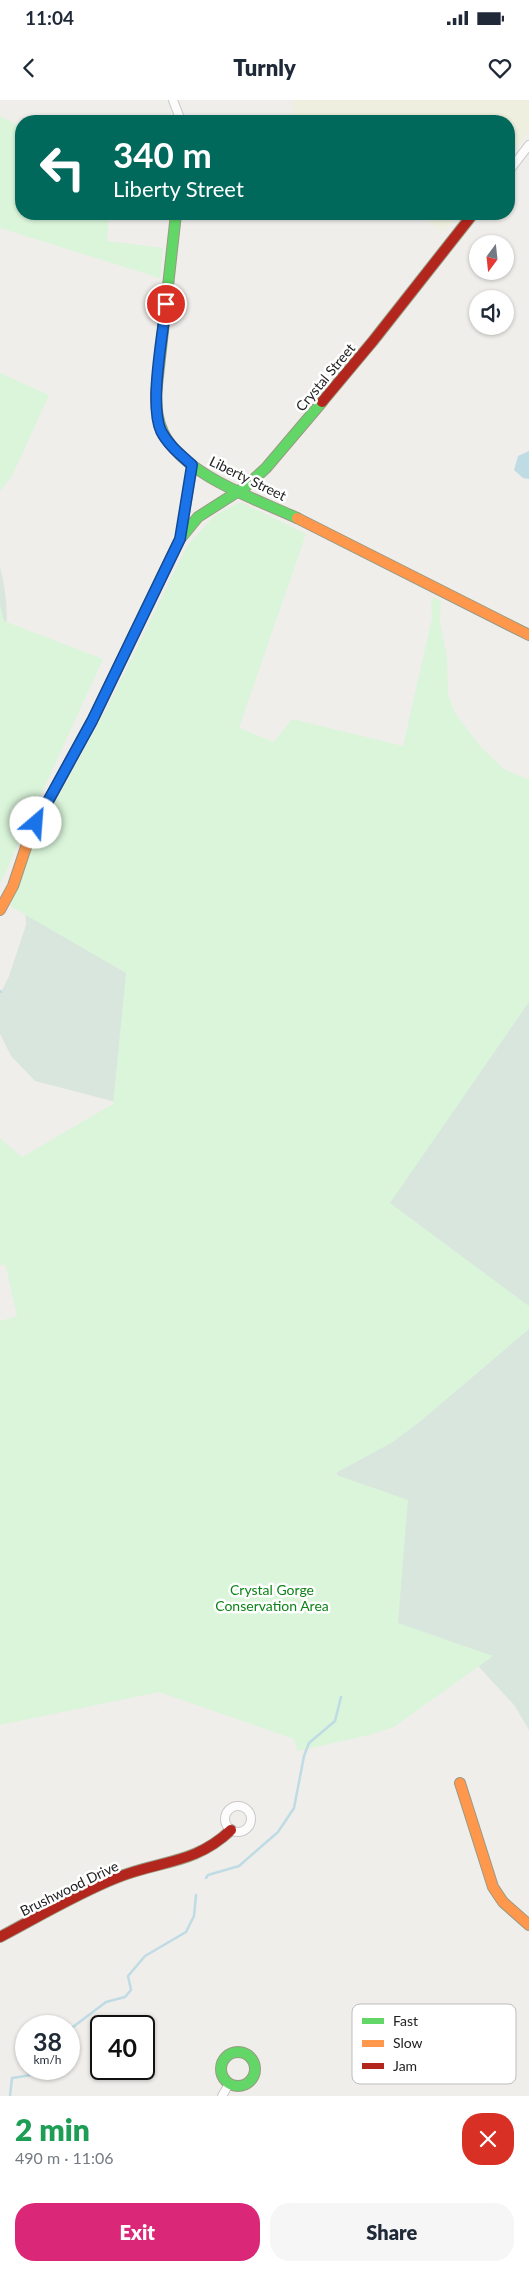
<!DOCTYPE html>
<meta charset="utf-8">
<style>
:root{--surface:#fff;--page:#f6f6f7;--text:#1f2937;--muted:#747a83;--accent:#db2777}
body{margin:0;font-family:Lato,sans-serif;background:var(--page);color:var(--text);height:100vh;display:flex;flex-direction:column;font-size:19px;white-space:nowrap}
*{box-sizing:border-box;margin:0}
p{font-size:16px;color:var(--muted)}
.icon{flex:none;width:28px;height:28px;fill:none;stroke:currentColor;stroke-width:2;stroke-linecap:round;stroke-linejoin:round}
.map{position:relative;height:1996px;overflow:hidden}
.details{display:flex;flex-direction:column;background:var(--surface);flex:1}
.details>*{flex:none}
.hud{position:absolute;left:15px;top:15px;width:500px;height:105px;border-radius:20px;box-shadow:0 1px 4px #0004;background:#00695c;color:#fff;overflow:hidden}
.needle{width:32px;rotate:195deg}
.tools{position:absolute;left:469px;top:135px;display:grid;gap:10px}
.tools a{display:grid;place-items:center;width:45px;height:45px;border-radius:50%;background:var(--surface);box-shadow:0 1px 4px #0004;font-size:25px}
.speed{position:absolute;left:15px;top:1915px;display:flex;gap:10px;font-size:25px;font-weight:700;text-align:center}
.speed>*{display:grid;place-content:center;width:65px;height:65px;border-radius:50%;background:var(--surface);box-shadow:0 1px 4px #0004;line-height:1}
.speed small{font-size:12px;font-weight:400}
.speed .limit{border:2px solid #111;border-radius:8px;background:#fff;color:#111}
.pin{position:absolute;display:grid;place-items:center;width:42px;height:42px;color:#fff;margin:-21px;border:2px solid #fff;border-radius:50%;box-shadow:0 1px 5px #0007}
.me{position:absolute;width:55px;margin:-28px;rotate:27deg;stroke-linejoin:round;filter:drop-shadow(0 0 4px #0008)}
.turn{display:flex;align-items:center;gap:18px;height:105px;padding:0 15px;font-size:22px}
.turn .icon{width:65px;height:65px;stroke-width:2.5}
.turn b{display:block;font-size:35px;line-height:42px}
.round{display:grid;place-items:center;flex:none;width:52px;height:52px;border-radius:20px;background:var(--page)}
.summary{display:flex;align-items:center;justify-content:space-between;height:85px;padding:0 15px}
h1{font-size:30px;font-weight:800;line-height:38px;color:#1e9e55}
.primary-button{display:flex;gap:10px;margin-top:auto;padding:10px 15px}
.primary-button a{flex:1;height:58px;border-radius:20px;background:var(--accent);color:#fff;font-size:20px;font-weight:800;line-height:58px;text-align:center}
.primary-button a+a{background:var(--page);color:var(--text)}
.status{display:flex;justify-content:space-between;align-items:center;height:35px;padding:0 25px;background:var(--surface);direction:ltr}
.status svg{height:14px;fill:currentColor}
header{display:flex;justify-content:space-between;align-items:center;height:65px;padding:0 15px;background:var(--surface);font-size:22px;font-weight:800}
.map>svg:first-child{display:block}
.farmland{fill:#efefdf}
.wetland{fill:#d9e6de}
.park{fill:#daf5da}
.water{fill:#bfdbe3}
.lines{fill:none;stroke-linecap:round;stroke-linejoin:round}
.stream{stroke:#bfdbe3;stroke-width:2.5}
.street-casing{stroke:#c9c8c7;stroke-width:10}
.fast-casing{stroke:#999a82;stroke-width:12}
.slow-casing{stroke:#999a82;stroke-width:12}
.jam-casing{stroke:#999a82;stroke-width:12}
.street{stroke:#fdfcfc;stroke-width:8}
.fast{stroke:#63d668;stroke-width:10}
.slow{stroke:#ff974d;stroke-width:10}
.jam{stroke:#b3261e;stroke-width:10}
.route-casing{stroke:#114b97;stroke-width:12}
.route{stroke:#1a73e8;stroke-width:9}
.labels{text-anchor:middle;dominant-baseline:central;stroke-width:5;stroke-linejoin:round;paint-order:stroke}
.street-label{font-size:14px;fill:#222;stroke:#fff}
.park-label{font-size:14px;fill:#0c8416;stroke:#fff}
.key{fill:#fff;stroke:#bdbdbd;stroke-width:1}
.key-label{font-size:14px;fill:#222}
</style>
<div class="status"><b>11:04</b><svg viewBox="0 0 49 12"><path d="M0 12V9h3v3zM5 12V6h3v6zM10 12V3h3v9zM15 12V0h3v12zM26 1h20v11H26zM47 4h2v5h-2z"/></svg></div>
<header><svg class="icon" aria-label="back" viewBox="0 0 24 24"><path d="M15 5l-7 7 7 7"/></svg>Turnly<svg class="icon" aria-label="heart" viewBox="0 0 24 24"><path d="M12 20l-8-8c-3-5 5-10 8-4 3-6 11-1 8 4z"/></svg></header>
<div class="map">
<svg width="529" height="1996" viewBox="0 0 529 1996">
<rect width="100%" height="100%" fill="#f0eeeb"/>
<g class="farmland">
<polygon points="294,0 529,0 529,32 509,56 509,21 290,21"/>
<polygon points="418,114 459,114 443,132"/>
</g>
<g class="wetland">
<path d="M0,467C9,501 9,533 0,567Z"/>
<polygon points="211,615 529,899 529,1630 514,1605 468,1555 400,1547 337,1405 336,1300 135,1007 35,981 11,956 0,934 0,894 9,876 26,825 25,806"/>
</g>
<g class="park">
<polygon points="0,16 21,27 21,114 109,114 107,141 163,148 160,178 0,128"/>
<polygon points="0,273 49,295 12,376 0,391"/>
<polygon points="241,402 306,434 239,628 274,642 292,619 403,646 432,518 431,505 433,497 441,501 440,521 447,557 448,595 455,613 480,646 504,669 529,680 529,902 390,1103 529,1206 529,1229 422,1320 393,1342 334,1374 408,1400 398,1523 493,1556 394,1627 369,1635 298,1651 294,1639 159,1592 0,1625 0,1221 17,1216 5,1164 0,1166 0,1038 22,1057 113,1004 126,873 10,806 36,738 112,598 187,446 215,415"/>
<polygon points="0,505 4,521 103,559 0,784"/>
</g>
<polygon class="water" points="529,351 529,379 523,378 514,370 518,356"/>
<g class="lines">
<g class="stream">
<polyline points="0,891 1,892"/>
<polyline points="206,1778 208,1775 239,1766 278,1732 294,1708 304,1656 309,1643 335,1621 341,1597"/>
<polyline points="69,1930 106,1902 125,1897 131,1890 128,1876 145,1856 186,1832 194,1816 196,1795"/>
<polyline points="10,1996 12,1978 31,1975 33,1969"/>
</g>
<defs>
<g id="street">
<polyline points="173,0 181,21"/>
<polyline points="509,71 529,45"/>
<polyline points="181,437 193,365"/>
<circle cx="238" cy="1719" r="13"/>
<polyline points="222,1996 229,1984"/>
</g>
<g id="fast">
<path d="M176,114L156,294C156,307 157,320 163,332C183,375 256,399 297,418"/>
<polyline points="94,617 180,439 198,417 245,387 266,368 322,302"/>
<circle cx="238" cy="1969" r="17"/>
</g>
<g id="slow">
<polyline points="297,418 529,535"/>
<polyline points="0,810 13,786 30,735 94,617"/>
<polyline points="460,1683 493,1787 503,1802 529,1825"/>
</g>
<g id="jam">
<polyline points="322,302 373,241 473,114"/>
<path d="M0,1837C38,1817 76,1794 116,1778C160,1760 194,1765 231,1730"/>
</g>
</defs>
<use href="#street" class="street-casing"/>
<use href="#fast" class="fast-casing"/>
<use href="#slow" class="slow-casing"/>
<use href="#jam" class="jam-casing"/>
<use href="#street" class="street"/>
<use href="#fast" class="fast"/>
<use href="#slow" class="slow"/>
<use href="#jam" class="jam"/>
</g>
<g class="lines">
<defs>
<path id="route" d="M36,723L92,621L180,439L192,365C181,355 168,345 161,331C149,305 163,234 166,204"/>
</defs>
<use href="#route" class="route-casing"/>
<use href="#route" class="route"/>
</g>
<g class="labels">
<g class="street-label">
<text transform="translate(325 277) rotate(-50)">Crystal Street</text>
<text transform="translate(248 378) rotate(26)">Liberty Street</text>
<text transform="translate(69 1788) rotate(-26)">Brushwood Drive</text>
</g>
<g class="park-label">
<text x="272" y="1489">Crystal Gorge<tspan x="272" dy="16">Conservation Area</tspan></text>
</g>
</g>
<rect x="352" y="1904" width="164" height="80" rx="8" class="key"/>
<rect x="362" y="1918" width="22" height="6" fill="#63d668"/>
<rect x="362" y="1940" width="22" height="7" fill="#ff974d"/>
<rect x="362" y="1963" width="22" height="6" fill="#b3261e"/>
<g class="key-label">
<text x="393" y="1926">Fast</text>
<text x="393" y="1948">Slow</text>
<text x="393" y="1971">Jam</text>
</g>
</svg>
<div class="tools">
<a><svg class="needle" viewBox="-14 -14 28 28"><path d="M0-13l5 13h-10z" fill="#e53935"/><path d="M0 13l5-13h-10z" fill="#747a83"/></svg></a>
<a><svg class="icon" aria-label="sound" viewBox="0 0 24 24"><path d="M4 9h4l5-4v14l-5-4H4zM17 9q2 3 0 6"/></svg></a>
</div>
<div class="speed"><div>38<small>km/h</small></div><div class="limit">40</div></div>
<div class="pin" style="left:166px;top:204px;background:#d93025"><svg class="icon" aria-label="arrive" viewBox="0 0 24 24"><path d="M6 21V4h12l-3 4 3 4H6"/></svg></div>
<svg class="me" style="left:36px;top:723px" viewBox="-20 -20 40 40"><circle r="19" fill="#fff"/><path d="M0-13L10 11 0 6-10 11z" fill="#1a73e8"/></svg>
<div class="hud">
<div class="turn"><svg class="icon" aria-label="left" viewBox="0 0 24 24"><path d="M17 20v-9H6M10 6l-5 5 5 5"/></svg><div><b>340 m</b>Liberty Street</div></div>
</div>
</div>
<section class="details">
<div class="summary"><div><h1>2 min</h1><p>490 m · 11:06</p></div><a class="round" style="background:#d93025;color:#fff"><svg class="icon" aria-label="close" viewBox="0 0 24 24"><path d="M6 6l12 12M18 6L6 18"/></svg></a></div>
<div class="primary-button"><a>Exit</a><a>Share</a></div>
</section>
